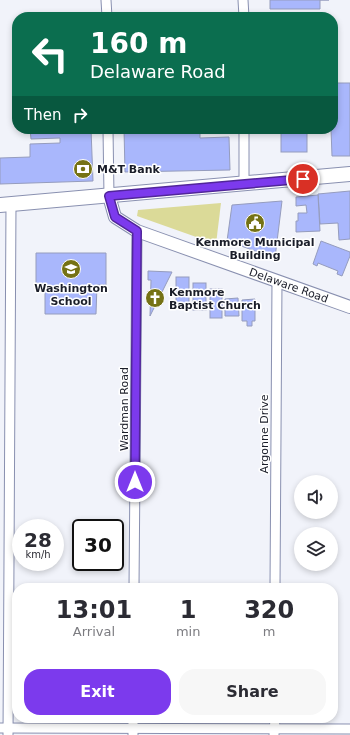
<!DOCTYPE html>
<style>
:root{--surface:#fff;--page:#f7f7f7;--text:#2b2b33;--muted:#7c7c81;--accent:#7c3aed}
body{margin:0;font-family:"DejaVu Sans",sans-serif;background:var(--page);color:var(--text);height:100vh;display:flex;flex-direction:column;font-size:15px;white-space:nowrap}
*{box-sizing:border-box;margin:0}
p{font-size:13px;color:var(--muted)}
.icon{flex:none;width:22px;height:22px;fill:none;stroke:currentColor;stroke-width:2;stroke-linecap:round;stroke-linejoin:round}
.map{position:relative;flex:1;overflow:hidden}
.panel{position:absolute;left:12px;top:583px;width:326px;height:140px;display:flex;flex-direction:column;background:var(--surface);border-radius:16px;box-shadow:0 2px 6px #0003}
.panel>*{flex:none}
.hud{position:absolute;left:12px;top:12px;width:326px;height:122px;border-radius:16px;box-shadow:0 2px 6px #0003;background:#0b6e4f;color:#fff;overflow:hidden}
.tools{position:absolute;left:294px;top:475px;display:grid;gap:8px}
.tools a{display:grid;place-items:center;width:44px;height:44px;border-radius:50%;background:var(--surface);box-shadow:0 2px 6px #0003;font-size:20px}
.speed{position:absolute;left:12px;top:519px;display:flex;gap:8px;font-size:20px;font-weight:700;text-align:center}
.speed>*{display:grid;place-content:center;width:52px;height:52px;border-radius:50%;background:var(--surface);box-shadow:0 2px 6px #0003;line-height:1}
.speed small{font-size:10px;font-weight:400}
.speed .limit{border:2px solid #111;border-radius:6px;background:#fff;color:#111}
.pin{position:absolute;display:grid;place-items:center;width:34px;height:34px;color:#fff;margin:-17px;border:2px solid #fff;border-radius:50%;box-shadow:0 1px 4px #0007}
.me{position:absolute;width:44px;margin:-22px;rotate:0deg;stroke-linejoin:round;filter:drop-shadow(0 0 3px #0008)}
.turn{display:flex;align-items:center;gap:14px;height:84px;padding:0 12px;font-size:18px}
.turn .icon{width:52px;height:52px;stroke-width:2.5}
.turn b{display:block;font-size:28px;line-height:34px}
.then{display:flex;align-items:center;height:38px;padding:0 12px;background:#0003;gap:8px;font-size:15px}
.eta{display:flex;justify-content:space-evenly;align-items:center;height:68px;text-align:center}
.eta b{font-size:24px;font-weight:700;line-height:28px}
.primary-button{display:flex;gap:8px;margin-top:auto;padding:8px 12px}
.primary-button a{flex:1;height:46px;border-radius:16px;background:var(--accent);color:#fff;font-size:16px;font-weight:700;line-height:46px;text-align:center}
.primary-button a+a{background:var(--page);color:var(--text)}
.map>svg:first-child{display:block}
.green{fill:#dbda98}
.building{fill:#a9b7fc;stroke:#959cbd}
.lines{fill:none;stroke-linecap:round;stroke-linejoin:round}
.street-casing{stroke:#8990b0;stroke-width:11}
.secondary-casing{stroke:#8990b0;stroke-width:14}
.primary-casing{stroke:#8990b0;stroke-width:16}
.street{stroke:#fff;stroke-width:9}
.secondary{stroke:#fff;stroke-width:12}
.primary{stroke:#fff;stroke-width:14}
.route-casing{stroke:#51269a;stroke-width:10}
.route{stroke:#7c3aed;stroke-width:7}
.labels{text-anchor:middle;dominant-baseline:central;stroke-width:3;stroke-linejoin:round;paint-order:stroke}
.poi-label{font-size:11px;font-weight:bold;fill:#1a1d29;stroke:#fff;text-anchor:start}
.street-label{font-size:11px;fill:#1a1d29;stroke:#fff}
</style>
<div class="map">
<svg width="350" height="735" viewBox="0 0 350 735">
<rect width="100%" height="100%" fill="#f1f3fa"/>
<polygon class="green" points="221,203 216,244 137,216 138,210"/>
<g class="building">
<polygon points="270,0 329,0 320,0 320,9 270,9"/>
<polygon points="333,83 350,83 350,156 332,156 331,129 333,129"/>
<polygon points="30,129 91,129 93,181 0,184 0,158 30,157 30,144 60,143 60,138 31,139"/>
<polygon points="124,129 200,129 200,138 229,137 230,170 125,172"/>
<rect x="281" y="129" width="26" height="23"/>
<polygon points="350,191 350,239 339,240 338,223 320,224 318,194"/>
<polygon points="318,195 320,231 296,232 296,221 298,221 298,213 307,213 306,205 296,206 296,197"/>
<polygon points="282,201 275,258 227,241 232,205"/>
<polygon points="321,241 350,252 350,256 342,276 337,274 338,271 318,263 317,266 313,264"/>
<polygon points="36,253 106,253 106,285 97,285 96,314 45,314 45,284 36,284"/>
<polygon points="148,271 172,272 150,316 151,280 148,280"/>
<rect x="176" y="277" width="13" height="28"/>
<rect x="193" y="283" width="13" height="27"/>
<rect x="210" y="289" width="12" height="29"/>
<polygon points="238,298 239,316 225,316 225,299"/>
<polygon points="255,299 255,321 252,321 252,326 247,326 247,321 242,321 242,300"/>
</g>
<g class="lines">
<defs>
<g id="street">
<polyline points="106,0 107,17"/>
<polyline points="243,0 244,17"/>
<polyline points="108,129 109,196"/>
<polyline points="244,129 244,184"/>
<polyline points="134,588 137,231"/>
<polyline points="275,588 277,281"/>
<polyline points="0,728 350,729"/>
<polyline points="8,735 11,204"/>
<polyline points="133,735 133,718"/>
<polyline points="274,735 275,718"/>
</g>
<g id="secondary">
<path id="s1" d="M109,196L115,217L137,231L350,307"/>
</g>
<polyline id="primary" points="0,205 350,174"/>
</defs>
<use href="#street" class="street-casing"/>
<use href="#secondary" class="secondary-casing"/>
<use href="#primary" class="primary-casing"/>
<use href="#street" class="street"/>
<use href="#secondary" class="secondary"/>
<use href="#primary" class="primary"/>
</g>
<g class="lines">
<defs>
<polyline id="route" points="135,482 137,231 115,217 109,196 303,179"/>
</defs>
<use href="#route" class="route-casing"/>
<use href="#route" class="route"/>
</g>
<defs>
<symbol id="bank-disc" viewBox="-11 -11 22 22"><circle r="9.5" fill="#757215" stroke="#fff"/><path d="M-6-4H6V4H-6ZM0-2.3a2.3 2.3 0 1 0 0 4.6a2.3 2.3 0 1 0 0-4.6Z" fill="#fff"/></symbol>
<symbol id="civic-disc" viewBox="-11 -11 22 22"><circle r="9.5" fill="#757215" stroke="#fff"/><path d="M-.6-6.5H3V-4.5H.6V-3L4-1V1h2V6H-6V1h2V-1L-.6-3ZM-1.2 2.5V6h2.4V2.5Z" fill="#fff"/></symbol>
<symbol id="school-disc" viewBox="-11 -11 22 22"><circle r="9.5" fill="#757215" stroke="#fff"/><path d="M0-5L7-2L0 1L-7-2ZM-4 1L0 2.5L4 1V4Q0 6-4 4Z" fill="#fff"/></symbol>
<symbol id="church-disc" viewBox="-11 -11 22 22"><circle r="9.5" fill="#757215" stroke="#fff"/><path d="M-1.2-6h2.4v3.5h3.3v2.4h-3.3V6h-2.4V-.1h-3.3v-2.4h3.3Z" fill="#fff"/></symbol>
</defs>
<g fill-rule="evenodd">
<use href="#bank-disc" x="72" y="158" width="22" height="22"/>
<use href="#civic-disc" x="244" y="212" width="22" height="22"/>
<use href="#school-disc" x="60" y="258" width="22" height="22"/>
<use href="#church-disc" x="144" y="287" width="22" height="22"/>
</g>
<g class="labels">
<g class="poi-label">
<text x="97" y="169">M&amp;T Bank</text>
<text x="255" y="242" text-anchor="middle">Kenmore Municipal<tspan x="255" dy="13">Building</tspan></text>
<text x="71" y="288" text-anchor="middle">Washington<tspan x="71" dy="13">School</tspan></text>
<text x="169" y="292">Kenmore<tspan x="169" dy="13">Baptist Church</tspan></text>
</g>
<g class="street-label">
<text stroke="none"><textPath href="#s1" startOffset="209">Delaware Road</textPath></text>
<text transform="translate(124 409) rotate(-90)">Wardman Road</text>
<text transform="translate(264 434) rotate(-90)">Argonne Drive</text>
</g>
</g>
</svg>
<div class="tools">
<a><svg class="icon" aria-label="sound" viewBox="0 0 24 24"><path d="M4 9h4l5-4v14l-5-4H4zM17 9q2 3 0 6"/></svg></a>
<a><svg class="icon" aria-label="layers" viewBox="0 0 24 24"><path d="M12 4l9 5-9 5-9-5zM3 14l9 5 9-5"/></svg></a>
</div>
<div class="speed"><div>28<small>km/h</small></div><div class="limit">30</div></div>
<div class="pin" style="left:303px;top:179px;background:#d93025"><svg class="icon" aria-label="arrive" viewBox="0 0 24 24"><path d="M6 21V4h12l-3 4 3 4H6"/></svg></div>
<svg class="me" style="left:135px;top:482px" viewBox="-20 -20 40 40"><circle r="17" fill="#7c3aed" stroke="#fff" stroke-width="3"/><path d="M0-11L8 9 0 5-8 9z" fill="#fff"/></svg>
<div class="hud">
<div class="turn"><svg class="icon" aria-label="left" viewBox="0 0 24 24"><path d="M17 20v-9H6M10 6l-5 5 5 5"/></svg><div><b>160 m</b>Delaware Road</div></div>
<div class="then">Then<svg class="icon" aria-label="right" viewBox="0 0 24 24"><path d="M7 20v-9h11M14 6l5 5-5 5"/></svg></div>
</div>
<section class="panel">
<div class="eta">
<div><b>13:01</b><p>Arrival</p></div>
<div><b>1</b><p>min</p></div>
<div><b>320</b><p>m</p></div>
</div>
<div class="primary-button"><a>Exit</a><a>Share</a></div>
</section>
</div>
